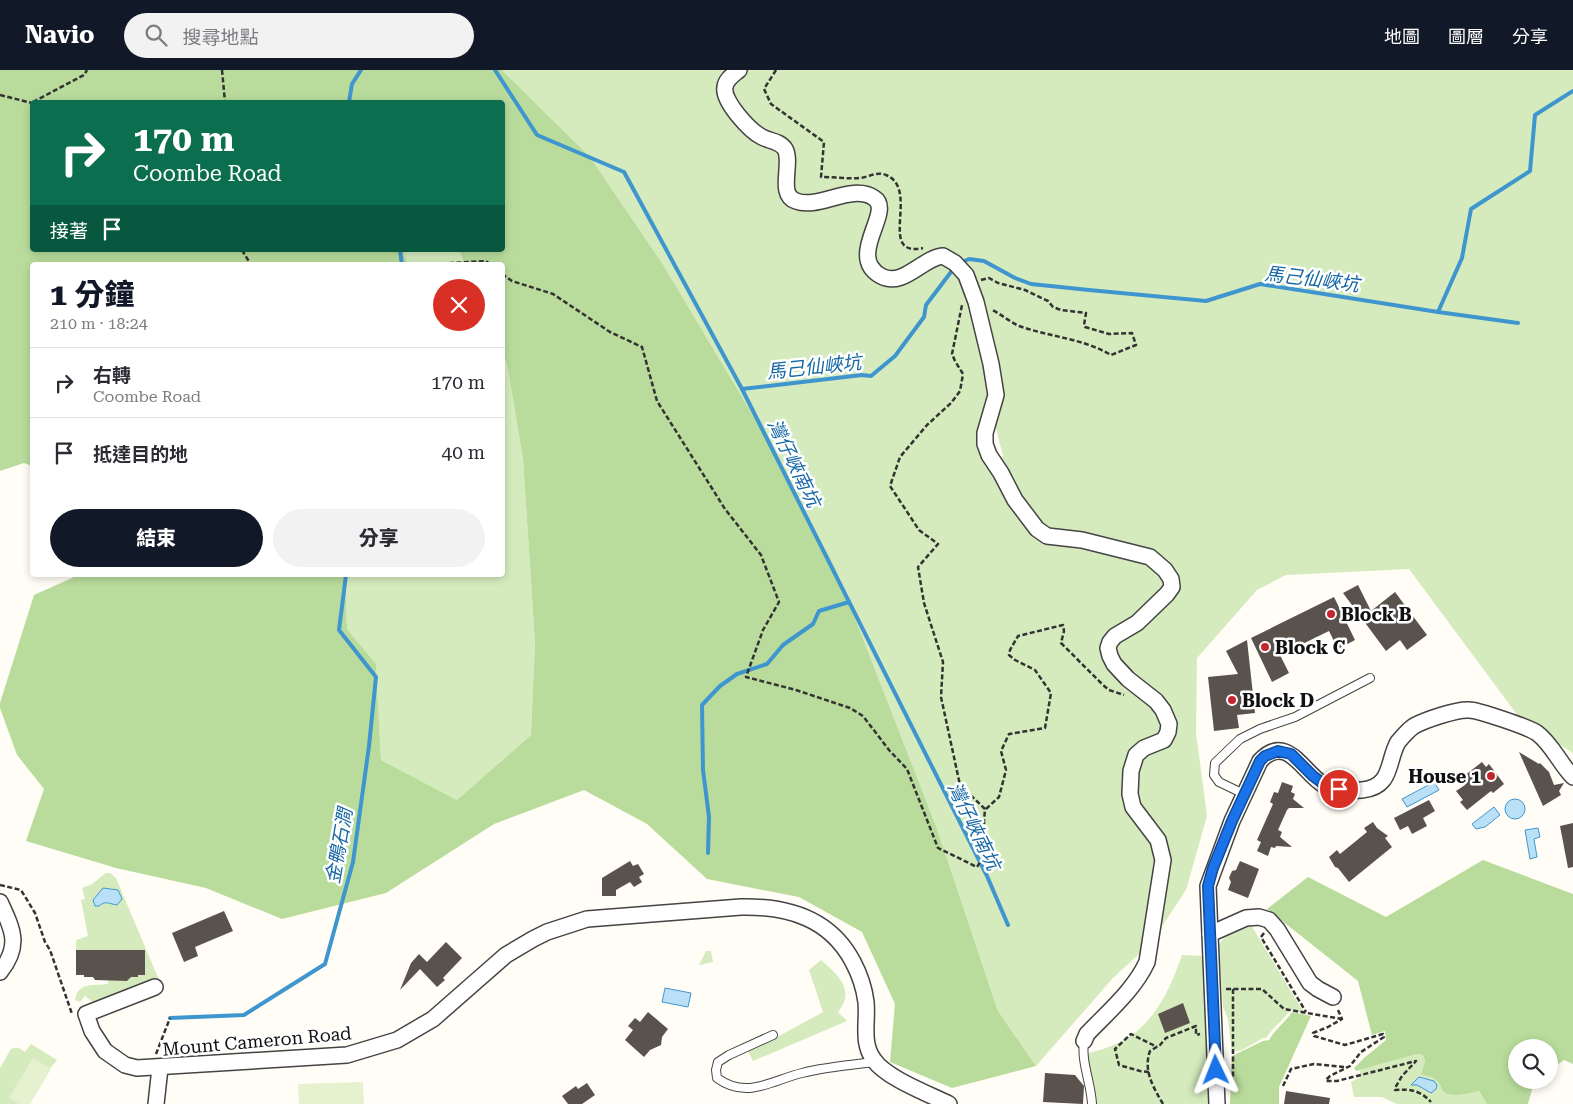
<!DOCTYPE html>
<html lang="zh-TW">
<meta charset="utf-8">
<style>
:root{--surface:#fff;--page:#f2f2f3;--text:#2b2b33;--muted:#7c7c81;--line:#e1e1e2;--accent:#111827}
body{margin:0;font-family:"Roboto Serif","Noto Sans TC",serif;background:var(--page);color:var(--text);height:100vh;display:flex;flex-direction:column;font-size:19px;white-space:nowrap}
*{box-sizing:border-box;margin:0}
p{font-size:16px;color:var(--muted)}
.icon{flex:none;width:28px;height:28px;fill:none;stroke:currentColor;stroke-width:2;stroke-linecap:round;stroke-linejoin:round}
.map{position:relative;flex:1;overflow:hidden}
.drawer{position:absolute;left:30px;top:192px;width:475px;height:315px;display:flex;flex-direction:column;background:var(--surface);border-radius:5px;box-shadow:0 2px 8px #0003}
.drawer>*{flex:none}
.top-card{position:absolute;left:30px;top:30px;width:475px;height:152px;border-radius:5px;box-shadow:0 2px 8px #0003;background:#0b6e4f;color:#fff;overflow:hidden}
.tools{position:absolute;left:1508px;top:969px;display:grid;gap:10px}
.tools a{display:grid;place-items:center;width:50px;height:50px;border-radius:50%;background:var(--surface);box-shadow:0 2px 8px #0003;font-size:25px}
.pin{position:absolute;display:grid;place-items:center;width:42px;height:42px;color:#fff;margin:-21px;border:2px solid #fff;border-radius:50%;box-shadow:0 1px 5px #0007}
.me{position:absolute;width:55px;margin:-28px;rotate:358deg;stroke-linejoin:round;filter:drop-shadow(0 0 4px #0008)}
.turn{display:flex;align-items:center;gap:18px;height:105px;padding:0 20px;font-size:22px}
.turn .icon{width:65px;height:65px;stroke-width:2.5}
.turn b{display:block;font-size:35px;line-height:42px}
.then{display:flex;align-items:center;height:48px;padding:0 20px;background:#0003;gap:10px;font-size:19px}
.round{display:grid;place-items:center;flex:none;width:52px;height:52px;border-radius:26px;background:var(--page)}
.summary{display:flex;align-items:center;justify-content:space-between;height:85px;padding:0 20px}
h1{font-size:30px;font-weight:800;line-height:38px;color:var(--accent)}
.cta{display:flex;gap:10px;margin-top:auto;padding:10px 20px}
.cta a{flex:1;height:58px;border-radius:30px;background:var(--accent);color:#fff;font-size:20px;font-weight:800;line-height:58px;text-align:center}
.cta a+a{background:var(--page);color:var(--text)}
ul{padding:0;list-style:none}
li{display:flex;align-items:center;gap:15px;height:70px;padding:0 20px;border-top:1px solid var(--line)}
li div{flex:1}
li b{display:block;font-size:19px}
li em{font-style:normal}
header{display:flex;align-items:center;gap:30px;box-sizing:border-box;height:70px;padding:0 25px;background:var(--accent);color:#fff}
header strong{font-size:24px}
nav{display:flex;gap:28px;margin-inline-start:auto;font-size:18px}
.search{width:350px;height:45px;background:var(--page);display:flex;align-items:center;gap:12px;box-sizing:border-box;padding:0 18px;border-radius:28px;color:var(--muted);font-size:19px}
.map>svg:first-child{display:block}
.green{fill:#d5ebbd;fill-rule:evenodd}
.forest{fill:#b9dc9c}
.pitch{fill:#e6f2cf}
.water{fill:#b9e0f7;stroke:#3f96cf}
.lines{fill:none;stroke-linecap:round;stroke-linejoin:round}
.stream{stroke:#3f96cf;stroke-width:4}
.building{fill:#5a524d}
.lane-casing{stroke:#444;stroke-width:10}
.street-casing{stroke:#444;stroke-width:18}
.path{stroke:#333;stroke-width:2.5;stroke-dasharray:5 2.5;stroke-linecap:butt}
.lane{stroke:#fff;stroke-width:8}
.street{stroke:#fff;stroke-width:15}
.route-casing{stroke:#114b97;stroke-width:12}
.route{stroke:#1a73e8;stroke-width:9}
.poi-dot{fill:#c4262e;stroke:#fff;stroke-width:2}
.labels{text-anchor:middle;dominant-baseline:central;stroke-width:5;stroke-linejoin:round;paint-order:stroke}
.poi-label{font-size:18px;font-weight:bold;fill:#111;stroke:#fff;text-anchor:start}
.street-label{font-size:18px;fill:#111;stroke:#fff}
.water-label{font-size:19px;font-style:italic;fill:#1768a6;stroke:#fff}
</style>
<header>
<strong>Navio</strong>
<div class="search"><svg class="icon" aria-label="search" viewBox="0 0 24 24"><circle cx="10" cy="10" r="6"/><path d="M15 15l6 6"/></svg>搜尋地點</div>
<nav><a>地圖</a><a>圖層</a><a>分享</a></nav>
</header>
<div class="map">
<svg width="1573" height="1034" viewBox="0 0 1573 1034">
<rect width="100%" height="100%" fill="#fffdf5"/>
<g class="green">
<path d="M502,0H1573V683L1521,650L1409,499L1286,505L1257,520L1197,588L1196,663L1207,746L1186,820L1151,873L1113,908L1036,996L998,941L936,756L835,497L760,357L662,193L590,87ZM984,354L996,358L1003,386L998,393Z"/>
<polygon points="403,180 459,180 465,195 408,195"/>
<polygon points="503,284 507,294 523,389 535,573 531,665 457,730 381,690 376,595 347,559 345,505 502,505"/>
<path d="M106,803H110L116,808L159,910L94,933L85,926L80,932L75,930C78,912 92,916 108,914V910L127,911L131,907H138L145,880H76V870L88,866L81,830L85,829L82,818L92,814Z"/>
<path d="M1251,855L1304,943L1290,940C1283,951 1273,957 1266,968H1263L1242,980L1232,982L1228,949L1223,937L1219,876C1224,863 1239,859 1251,855Z"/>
<polygon points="706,881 711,881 713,892 699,895"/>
<path d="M1182,885L1206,886L1212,1034H1097C1096,1017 1089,1001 1086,984C1096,981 1107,978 1116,974C1153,958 1170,920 1182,885Z"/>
<path d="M821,890C838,905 856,920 838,942L847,951L753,991L748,981L777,967L823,942L809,900Z"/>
<polygon points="31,974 57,990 20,1034 0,1034 0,998 11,979 14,978 19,978 25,982"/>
<polygon points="1417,984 1423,985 1425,991 1421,1003 1467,1023 1479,1021 1487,1034 1397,1034 1382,1027 1354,1027 1351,1012 1360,1007 1360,1000"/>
</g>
<g class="forest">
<polygon points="0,0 502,0 590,87 662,193 760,357 835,497 936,756 998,941 1036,996 952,1018 890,992 895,934 862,862 799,827 707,809 647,754 584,720 494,754 386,823 282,849 206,818 116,798 26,771 44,719 17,685 0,638 0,633 34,525 72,508 75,505 345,505 347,559 376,594 381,690 457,730 531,665 535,573 523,389 507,294 503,284 502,195 465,195 459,180 502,180 502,32 32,32 32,180 403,180 408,195 32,195 32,396 24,393 0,401"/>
<path d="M1483,790L1573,824V994L1564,990L1549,1001V978H1516V1010H1536L1534,1012L1528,1034H1487L1479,1021C1470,1023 1450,1029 1443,1021C1441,1019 1441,1015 1439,1013C1435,1007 1427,1006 1421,1004L1425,991L1423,985L1417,984L1356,1001L1354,998L1364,988L1386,970L1385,961L1372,965L1358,911L1267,839L1308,807L1386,847Z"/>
<path d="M1292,942L1311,946L1279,1017V1034H1230L1232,986L1263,971L1269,970C1276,958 1284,954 1292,942Z"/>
</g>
<g class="pitch">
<polygon points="33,988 51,999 30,1034 19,1034 9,1028"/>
<polygon points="363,1012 364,1034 299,1034 298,1014"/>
</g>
<g class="water">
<polygon points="1434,712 1439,720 1407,737 1402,729"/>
<circle cx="1515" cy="739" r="10"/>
<polygon points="1494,737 1500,745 1485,757 1476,759 1472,754"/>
<polygon points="1538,758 1540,767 1534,769 1537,787 1530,789 1525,760"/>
<path d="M103,818L118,820L122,829L117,835C109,834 106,830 99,836H95L93,830Z"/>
<polygon points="665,918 691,923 688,937 662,932"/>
<polygon points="1419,1007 1434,1011 1437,1015 1436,1019 1431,1023 1417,1015 1411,1015"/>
</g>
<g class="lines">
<g class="stream">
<polyline points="495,0 537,65 624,102 742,319 987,806 1008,855"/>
<polyline points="349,32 352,14 361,0"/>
<polyline points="400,180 402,195"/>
<polyline points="960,193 969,189 984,191 1015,208 1031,214 1089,220 1206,231 1260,214 1438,242 1518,253"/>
<polyline points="1438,242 1462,188 1471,139 1530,101 1535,45 1573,21"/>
<polyline points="742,319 862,305 871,306 895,286 924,247 926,235 954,198"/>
<polyline points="708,783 709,747 703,700 702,635 720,616 737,604 767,594 783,575 813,554 819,541 849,532"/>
<polyline points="170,948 244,945 325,894 353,792 369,676 376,607 339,560 346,505"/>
</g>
</g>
<g class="building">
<polygon points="1358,515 1371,541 1395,522 1427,565 1407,580 1400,570 1386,581 1343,523"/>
<polygon points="1334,527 1355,570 1338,579 1329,561 1280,585 1289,603 1272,612 1251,568"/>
<polygon points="1247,570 1255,643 1237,645 1239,658 1214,661 1208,607 1238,604 1226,581"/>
<polygon points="1519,682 1539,694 1540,693 1549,702 1554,715 1564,713 1559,721 1561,725 1543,736"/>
<polygon points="1482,692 1486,697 1489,694 1504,714 1493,723 1491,721 1467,740 1460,732 1463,730 1456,721 1465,715 1460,709"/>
<polygon points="1282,712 1293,716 1291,722 1295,724 1293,729 1304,738 1289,738 1287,740 1278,760 1282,762 1280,767 1292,777 1276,776 1275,778 1271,777 1268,786 1257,781 1261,772 1257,770 1273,734 1270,732 1274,722 1278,723"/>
<polygon points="1429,730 1435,741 1423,748 1427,756 1412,764 1408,756 1400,760 1394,748"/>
<polygon points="1373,752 1377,758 1388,766 1385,768 1392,777 1349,812 1338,798 1335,797 1329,787 1337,780 1340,784 1367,762 1364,758"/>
<polygon points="1573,753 1573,797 1568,798 1560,756"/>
<polygon points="630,791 633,796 638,794 644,804 639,807 642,812 634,817 630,812 616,820 616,826 602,826 602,808"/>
<polygon points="1240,791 1259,799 1248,828 1228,820 1231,812 1229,808 1232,801 1236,800"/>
<polygon points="224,841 233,861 195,877 198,886 184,892 172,863"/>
<polygon points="446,872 462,888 443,908 445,910 437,917 420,899 400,920 411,893 419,884 427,892"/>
<polygon points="76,880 145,880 145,905 138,905 138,907 131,907 127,911 95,910 93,907 84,907 84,905 76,905"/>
<polygon points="1183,933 1190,953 1165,963 1158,944"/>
<polygon points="648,942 668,959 662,967 661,975 650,980 644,987 625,970 633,960 628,956 635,948 640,952"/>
<polygon points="1045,1003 1075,1005 1084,1016 1083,1034 1043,1032"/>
<polygon points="587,1013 595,1025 582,1034 568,1034 562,1026 576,1016 578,1019"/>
<polygon points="1286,1021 1330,1028 1329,1034 1284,1034"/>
</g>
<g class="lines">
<defs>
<g id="lane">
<polyline points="1244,724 1219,712 1214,705 1215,693 1240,669 1260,659 1295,647 1370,608"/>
<path d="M773,965L729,985L718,992L716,1000L717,1008C747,1030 772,1010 802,1003C826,997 850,995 875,992"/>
<path d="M1084,971C1081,993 1091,1012 1092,1034"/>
</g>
<g id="street">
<path d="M739,0C733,5 726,9 725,17C722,31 750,61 762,67C769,71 780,71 785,79C793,93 777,125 796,131C818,140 852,113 874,128C895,141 845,186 881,206C903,218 922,188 943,186L955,193L966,205L976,232L991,294L996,325L985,363V374L989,385L1001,403L1015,430L1037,459L1047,466L1082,470L1150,487L1165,500L1171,509L1172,517L1167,524L1137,553L1115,566L1110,572L1108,578L1110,586L1114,594L1128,609L1156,631L1163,640L1169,654L1168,662L1164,670L1144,678L1136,685L1131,701L1130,724L1133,737L1158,770L1163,790L1147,892C1134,920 1109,941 1087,964L1084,971"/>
<path d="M0,832C13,860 21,876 0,902"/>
<polyline points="1210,864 1246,848 1259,847 1269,850 1277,859 1310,913 1318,919 1333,927"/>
<path d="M155,917L86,944L92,961L105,981L125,995L137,998L347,985L397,970L433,949L506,885L533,869L547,862L587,849L741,837C788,836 830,848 853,892C860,905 864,917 866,932C868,952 861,973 874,990C886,1008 929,1024 949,1034"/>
<polyline points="156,1034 160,998"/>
<path d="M1217,1034L1208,816L1232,751L1260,691C1287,662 1303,703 1324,715C1335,720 1350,721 1362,720C1393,717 1387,691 1398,672C1403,666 1408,660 1414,656C1425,650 1457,639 1469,640C1478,640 1528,657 1537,663C1552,674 1560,694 1573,707"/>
</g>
</defs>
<use href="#lane" class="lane-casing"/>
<use href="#street" class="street-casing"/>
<g class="path">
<polyline points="222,0 225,32"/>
<path d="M776,0L764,19L771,34L824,72L821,107C834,107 847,109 860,108C869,107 877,101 886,105C921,119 876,188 923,178"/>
<polyline points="0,25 32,33"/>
<polyline points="33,32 84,5 87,0"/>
<polyline points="242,180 251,195"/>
<polyline points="450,195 451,193 486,191 491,195"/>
<polyline points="502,204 512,211 553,224 610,262 642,277 657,331 725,439 761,485 779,532 763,560 746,607 796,620 850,638 863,646 889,680 907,699 938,778 977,797 985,784 984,751 985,739 960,715 941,627 943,592 924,533 918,497 938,474 919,460 890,416 900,387 927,355 951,333 960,321 963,304 955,291 952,284 962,235"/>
<path d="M981,210L989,208L998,213L1025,220L1048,231L1053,237L1061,240L1086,243L1084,255L1085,257L1109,264L1132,263L1136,275L1111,285C1084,269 1052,267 1022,257C1012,254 1003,245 992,240"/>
<polyline points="986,739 999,727 1006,700 1001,681 1009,664 1045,658 1051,623 1035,600 1015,590 1009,585 1010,580 1018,566 1063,555 1064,561 1061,573 1103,615 1109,620 1124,625"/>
<polyline points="0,815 21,820 35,843 45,872 50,880 72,944"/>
<polyline points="1264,863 1261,867 1306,942"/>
<polyline points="1226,919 1262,919 1284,939 1342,949"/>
<polyline points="1233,919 1233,1009"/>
<path d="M1338,940L1342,949L1328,957L1313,963L1314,966L1345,975L1383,964L1384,967L1361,982L1350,996L1330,1006L1327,1009L1326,1011H1337L1416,991L1402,1006L1395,1018V1020C1410,1019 1420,1020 1431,1032"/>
<polyline points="156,984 170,948"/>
<polyline points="1149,1002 1140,1001 1119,995 1115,979 1131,964 1157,977"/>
<polyline points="1283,1016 1291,999 1314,994 1344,997"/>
<path d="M1163,1034C1153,1017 1143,1000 1150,981L1160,975L1166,968L1196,956V965L1200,964"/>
</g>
<use href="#lane" class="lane"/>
<use href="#street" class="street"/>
</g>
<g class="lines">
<defs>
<polyline id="route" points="1216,1000 1208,816 1213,798 1232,751 1260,691 1265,686 1278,681 1291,684 1313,706 1325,715 1339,719"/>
</defs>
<use href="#route" class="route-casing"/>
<use href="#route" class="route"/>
</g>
<g class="poi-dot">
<circle cx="1331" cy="544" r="5"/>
<circle cx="1265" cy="577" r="5"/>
<circle cx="1232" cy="630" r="5"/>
<circle cx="1491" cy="706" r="5"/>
</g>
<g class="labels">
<g class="poi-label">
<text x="1341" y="544">Block B</text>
<text x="1275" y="577">Block C</text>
<text x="1242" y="630">Block D</text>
<text x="1481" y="706" text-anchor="end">House 1</text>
</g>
<g class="street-label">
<text transform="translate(257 971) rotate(-5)">Mount Cameron Road</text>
</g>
<g class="water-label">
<text transform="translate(1312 209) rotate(7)">馬己仙峽坑</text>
<text transform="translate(814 297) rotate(-6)">馬己仙峽坑</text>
<text transform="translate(794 393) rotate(64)">灣仔峽南坑</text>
<text transform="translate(974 756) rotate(64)">灣仔峽南坑</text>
<text transform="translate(339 776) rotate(-80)">金鴨石澗</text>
</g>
</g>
</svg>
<div class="tools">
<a><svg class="icon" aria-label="search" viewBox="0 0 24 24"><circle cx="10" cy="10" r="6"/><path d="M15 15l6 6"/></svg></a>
</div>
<div class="pin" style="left:1339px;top:719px;background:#d93025"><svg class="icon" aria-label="arrive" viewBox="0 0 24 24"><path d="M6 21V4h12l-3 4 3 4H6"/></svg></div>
<svg class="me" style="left:1216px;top:1000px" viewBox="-20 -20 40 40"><path d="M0-17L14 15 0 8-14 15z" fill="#1a73e8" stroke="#fff" stroke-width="4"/></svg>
<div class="top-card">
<div class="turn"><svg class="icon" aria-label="right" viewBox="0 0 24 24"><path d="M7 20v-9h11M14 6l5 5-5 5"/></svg><div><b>170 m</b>Coombe Road</div></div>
<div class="then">接著<svg class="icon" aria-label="arrive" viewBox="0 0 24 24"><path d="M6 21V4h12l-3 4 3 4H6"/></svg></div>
</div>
<section class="drawer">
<div class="summary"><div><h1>1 分鐘</h1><p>210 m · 18:24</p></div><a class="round" style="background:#d93025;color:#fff"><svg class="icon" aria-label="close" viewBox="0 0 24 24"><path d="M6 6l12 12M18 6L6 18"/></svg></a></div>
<ul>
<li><svg class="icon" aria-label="right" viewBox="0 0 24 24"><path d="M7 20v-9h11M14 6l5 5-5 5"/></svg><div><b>右轉</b><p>Coombe Road</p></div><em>170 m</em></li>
<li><svg class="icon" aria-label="arrive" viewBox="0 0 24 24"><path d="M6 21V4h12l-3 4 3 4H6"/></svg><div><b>抵達目的地</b></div><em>40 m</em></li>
</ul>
<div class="cta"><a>結束</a><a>分享</a></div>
</section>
</div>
